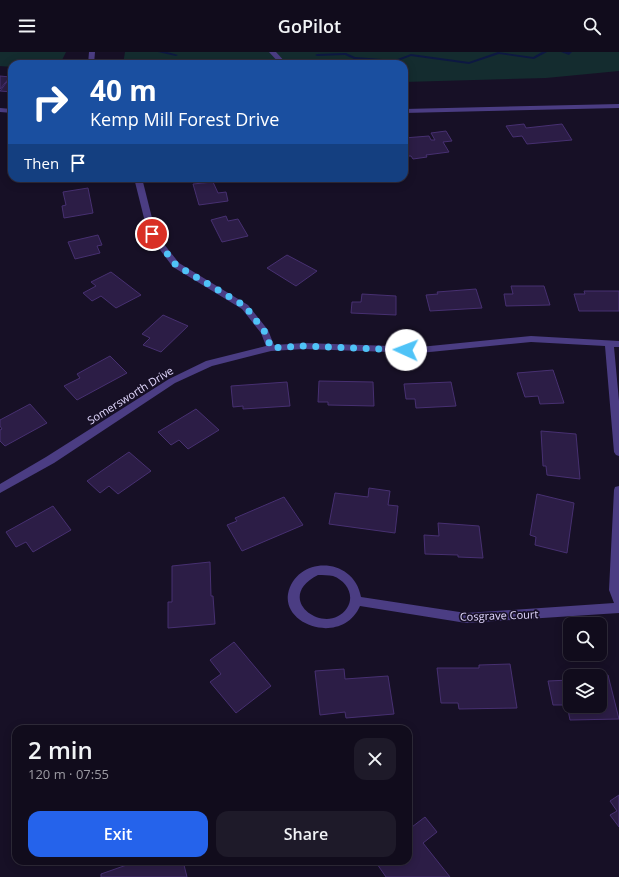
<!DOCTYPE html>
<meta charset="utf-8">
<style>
:root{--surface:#110c1c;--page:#1e1a29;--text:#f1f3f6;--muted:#9c9ba3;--line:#302c3b;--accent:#2563eb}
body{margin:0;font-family:"Open Sans",sans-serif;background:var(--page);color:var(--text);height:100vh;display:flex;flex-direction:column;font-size:15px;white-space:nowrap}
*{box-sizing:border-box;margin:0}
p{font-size:13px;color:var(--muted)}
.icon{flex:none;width:22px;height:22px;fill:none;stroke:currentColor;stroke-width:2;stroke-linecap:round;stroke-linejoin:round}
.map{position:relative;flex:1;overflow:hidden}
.panel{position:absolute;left:12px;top:673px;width:400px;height:140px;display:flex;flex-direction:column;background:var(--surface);border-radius:12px;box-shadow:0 2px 10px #0003,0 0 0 1px var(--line)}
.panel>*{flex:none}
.guide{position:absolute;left:8px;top:8px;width:400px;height:122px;border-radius:12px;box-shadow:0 2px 10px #0003,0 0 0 1px var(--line);background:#1a4fa0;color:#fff;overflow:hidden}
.fabs{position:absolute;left:563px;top:565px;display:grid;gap:8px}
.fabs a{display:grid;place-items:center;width:44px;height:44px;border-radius:8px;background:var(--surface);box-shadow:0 2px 10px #0003,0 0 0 1px var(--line);font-size:20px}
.pin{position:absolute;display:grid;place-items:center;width:34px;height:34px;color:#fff;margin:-17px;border:2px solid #fff;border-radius:50%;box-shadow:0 1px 4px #0007}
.me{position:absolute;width:44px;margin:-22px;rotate:272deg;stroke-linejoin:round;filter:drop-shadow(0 0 3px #0008)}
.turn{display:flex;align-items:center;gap:14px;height:84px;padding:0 16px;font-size:18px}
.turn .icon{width:52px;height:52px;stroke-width:2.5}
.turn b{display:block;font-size:28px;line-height:34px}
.then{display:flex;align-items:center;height:38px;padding:0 16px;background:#0003;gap:8px;font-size:15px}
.round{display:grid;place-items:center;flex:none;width:42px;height:42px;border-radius:12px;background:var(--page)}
.head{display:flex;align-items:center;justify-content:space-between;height:68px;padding:0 16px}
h1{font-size:24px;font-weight:600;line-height:30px}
.primary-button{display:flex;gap:8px;margin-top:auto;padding:8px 16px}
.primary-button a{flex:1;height:46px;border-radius:12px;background:var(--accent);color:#fff;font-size:16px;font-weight:600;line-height:46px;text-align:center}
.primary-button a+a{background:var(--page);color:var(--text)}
header{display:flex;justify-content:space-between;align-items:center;height:52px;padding:0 16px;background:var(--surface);font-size:18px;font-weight:600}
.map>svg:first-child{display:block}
.green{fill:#142c2f}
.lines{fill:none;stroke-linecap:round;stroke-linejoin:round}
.stream{fill:#0d1842;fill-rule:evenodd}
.building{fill:#2c1d46;stroke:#473071}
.lane{fill:#4b3d83;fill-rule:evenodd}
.street{fill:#4b3d83;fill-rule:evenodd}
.route{stroke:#4fc3f7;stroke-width:7;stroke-dasharray:0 12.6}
.labels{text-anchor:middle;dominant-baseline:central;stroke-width:3.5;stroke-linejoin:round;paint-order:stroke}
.street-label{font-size:11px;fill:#e1d7fd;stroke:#171026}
</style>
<header><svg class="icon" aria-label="menu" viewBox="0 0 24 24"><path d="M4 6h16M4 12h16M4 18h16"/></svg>GoPilot<svg class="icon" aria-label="search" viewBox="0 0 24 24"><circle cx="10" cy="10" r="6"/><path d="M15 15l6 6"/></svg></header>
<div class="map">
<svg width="619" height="825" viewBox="0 0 619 825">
<rect width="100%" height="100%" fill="#171026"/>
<g class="green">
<polygon points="0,0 66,0 60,12 12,12 12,15 0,14"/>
<polygon points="125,0 619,0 619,19 546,26 404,30 404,12 123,12"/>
</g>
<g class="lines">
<g class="stream">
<polygon points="158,0 167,0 178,3 176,4"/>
<polygon points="498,0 533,5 542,0 547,0 534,7 499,2 469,12 411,4 395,10 354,7 345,3 317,4 315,3 317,2 346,1 355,5 395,8 411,2 469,10"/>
<polygon points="561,0 572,0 569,3"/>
</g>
</g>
<g class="building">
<polygon points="0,24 10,25 0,37"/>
<polygon points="9,27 12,27 12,40 0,39"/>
<polygon points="524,72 526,76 562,72 572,88 527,92 522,84 513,85 506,74"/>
<polygon points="446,79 452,89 443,90 449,100 426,103 427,105 413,107 411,104 404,104 404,89 406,89 404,86 429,84 431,88 435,88 431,81"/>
<polygon points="213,130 218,141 226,140 228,149 199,153 193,132"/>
<polygon points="88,136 93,161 64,166 62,154 66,153 63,140"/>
<polygon points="226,164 228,169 238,167 248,184 222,190 211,168"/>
<polygon points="98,183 102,193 97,194 100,201 75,207 68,190"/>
<polygon points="287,203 317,219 296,234 267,216"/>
<polygon points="111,220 141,243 116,256 101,244 92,249 83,241 96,234 91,230"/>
<polygon points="511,234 544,234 550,253 506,254 504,242 513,242"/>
<polygon points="476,237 482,256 430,259 426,243 438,242 437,240"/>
<polygon points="584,239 619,239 619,259 579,259 574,242 585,242"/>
<polygon points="362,242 396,244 396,263 351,261 352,250 361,250"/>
<polygon points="163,263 188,274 161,300 143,293 150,286 142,282"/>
<polygon points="110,304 127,321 77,348 64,334 80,326 77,322"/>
<polygon points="553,318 564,351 540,352 538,344 525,345 517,321"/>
<polygon points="319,329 373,330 374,354 328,353 328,350 318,350"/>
<polygon points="287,330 290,354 243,357 243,354 233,355 231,334"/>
<polygon points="451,330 456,354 416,356 415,347 406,347 404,332"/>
<polygon points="30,352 47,371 5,394 0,389 0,378 2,377 0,374 0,368"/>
<polygon points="196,357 219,378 188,397 179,388 171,393 158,380"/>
<polygon points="541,379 576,382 580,427 547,423 546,414 543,414"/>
<polygon points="129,400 151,419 118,442 109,434 100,441 87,429"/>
<polygon points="369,436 390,439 388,453 398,454 395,481 329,472 335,441 368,445"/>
<polygon points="537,442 574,451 567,501 535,493 536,485 530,483"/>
<polygon points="284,445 303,473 242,499 227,473 237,469 235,466"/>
<polygon points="53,454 71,478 33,500 26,490 16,495 6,480"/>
<polygon points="438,471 479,474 483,506 458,505 458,503 425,502 424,483 439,484"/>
<polygon points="210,510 211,544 213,544 215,572 168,576 168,550 172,550 172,514"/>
<polygon points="234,590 271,634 236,661 210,630 221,622 210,608"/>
<polygon points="510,612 517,656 459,657 458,651 441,651 437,616 479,616 479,613"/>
<polygon points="344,617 345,627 388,624 394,662 346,666 345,660 320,663 315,619"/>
<polygon points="581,623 608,623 619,667 570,668 567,653 553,653 548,629 570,628 570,654 600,654 600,624"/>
<polygon points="619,743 619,775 610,763 617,759 610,749"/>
<polygon points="425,765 437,780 423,791 450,825 386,825 375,809 408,809 408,778"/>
<polygon points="138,809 183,809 187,825 101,825 101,822"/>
</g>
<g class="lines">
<g class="lane">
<polygon points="269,0 276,0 287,12 280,12"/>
<polygon points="619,52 619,56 404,61 404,57"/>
</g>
<g class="street">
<polygon points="89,0 95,0 94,12 88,12"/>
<polygon points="0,56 12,57 12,61 0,60"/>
<polygon points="134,126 142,126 156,182 179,211 248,253 268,278 274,293 304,291 420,295 531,284 619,289 619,295 614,295 619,349 619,404 616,403 614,400 605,294 531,290 420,301 304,297 271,299 212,314 175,331 54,411 0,441 0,432 46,405 169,327 206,309 266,294 261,281 242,257 173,215 148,182"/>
<path d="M619,434V561L466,571L360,554C343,593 283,575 288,542C296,503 354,504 361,545L466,561L614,551L609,538L614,438L615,435ZM318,523C323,523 329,523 333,524C347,529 355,544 347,556C327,586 271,547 318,523Z"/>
</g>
</g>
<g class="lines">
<polyline class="route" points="152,182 176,213 245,254 265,280 271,296 304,294 406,298"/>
</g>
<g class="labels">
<g class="street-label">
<text transform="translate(130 343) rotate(-32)">Somersworth Drive</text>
<text transform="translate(499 563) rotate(-2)">Cosgrave Court</text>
</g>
</g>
</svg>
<div class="fabs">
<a><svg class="icon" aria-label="search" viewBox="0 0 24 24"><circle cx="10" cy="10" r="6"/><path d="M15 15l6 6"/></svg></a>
<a><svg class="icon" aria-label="layers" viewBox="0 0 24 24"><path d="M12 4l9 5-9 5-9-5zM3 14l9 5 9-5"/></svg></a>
</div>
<div class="pin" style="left:152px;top:182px;background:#d93025"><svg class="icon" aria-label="arrive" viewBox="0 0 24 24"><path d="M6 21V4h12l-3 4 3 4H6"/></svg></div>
<svg class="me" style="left:406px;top:298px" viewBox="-20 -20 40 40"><circle r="19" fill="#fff"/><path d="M0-13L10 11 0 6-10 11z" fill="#4fc3f7"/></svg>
<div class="guide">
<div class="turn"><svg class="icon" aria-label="right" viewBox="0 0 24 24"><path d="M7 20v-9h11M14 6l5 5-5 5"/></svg><div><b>40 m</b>Kemp Mill Forest Drive</div></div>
<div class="then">Then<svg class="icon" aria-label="arrive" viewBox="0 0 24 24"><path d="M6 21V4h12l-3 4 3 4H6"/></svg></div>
</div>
<section class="panel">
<div class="head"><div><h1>2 min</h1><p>120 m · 07:55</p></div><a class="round"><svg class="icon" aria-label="close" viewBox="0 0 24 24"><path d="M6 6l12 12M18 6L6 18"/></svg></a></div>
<div class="primary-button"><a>Exit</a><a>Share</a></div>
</section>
</div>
